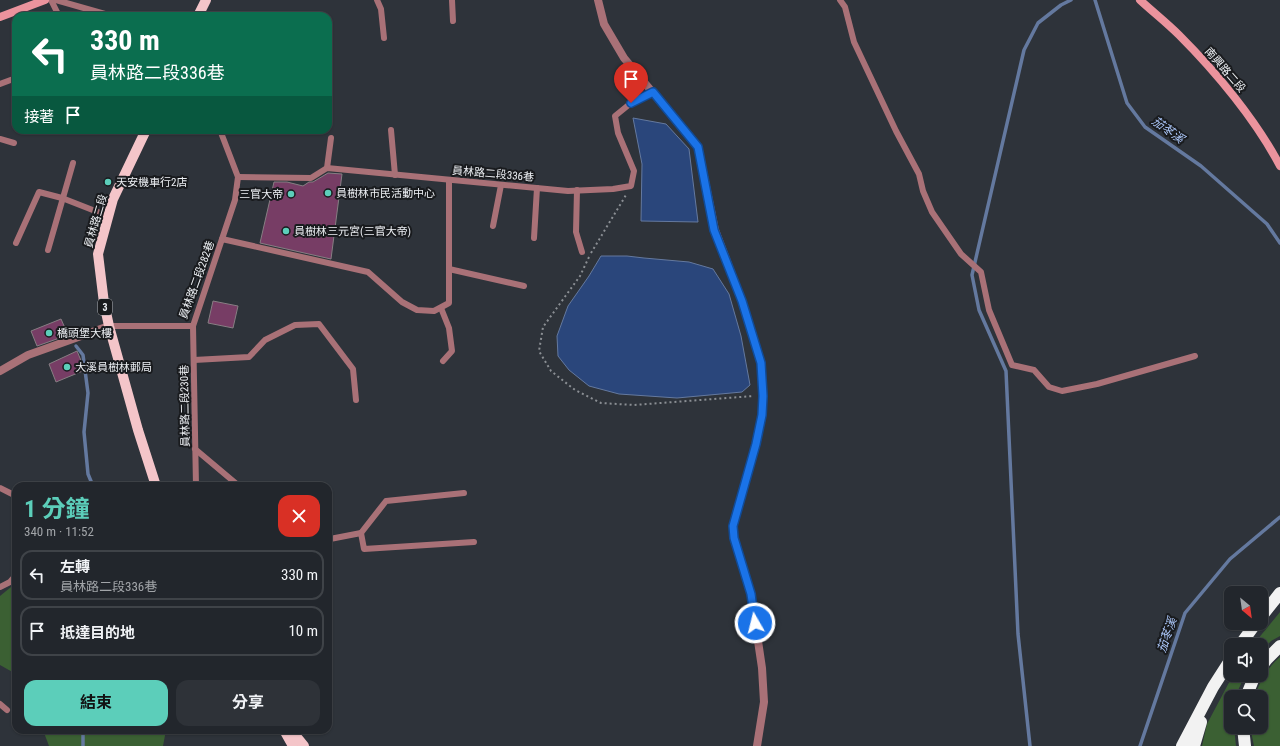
<!DOCTYPE html>
<html lang="zh-TW">
<meta charset="utf-8">
<style>
:root{--surface:#22262c;--page:#2e3238;--text:#f1f3f6;--muted:#a2a5a9;--line:#3f4348;--accent:#5cceba}
body{margin:0;font-family:"Roboto Condensed","Noto Sans TC",sans-serif;background:var(--page);color:var(--text);height:100vh;display:flex;flex-direction:column;font-size:15px;white-space:nowrap}
*{box-sizing:border-box;margin:0}
p{font-size:13px;color:var(--muted)}
.icon{flex:none;width:22px;height:22px;fill:none;stroke:currentColor;stroke-width:2;stroke-linecap:round;stroke-linejoin:round}
.map{position:relative;flex:1;overflow:hidden}
.panel{position:absolute;left:12px;top:482px;width:320px;height:252px;display:flex;flex-direction:column;background:var(--surface);border-radius:12px;box-shadow:0 1px 3px #0004,0 0 0 1px var(--line)}
.panel>*{flex:none}
.banner{position:absolute;left:12px;top:12px;width:320px;height:122px;border-radius:12px;box-shadow:0 1px 3px #0004,0 0 0 1px var(--line);background:#0b6e4f;color:#fff;overflow:hidden}
.needle{width:26px;rotate:151deg}
.buttons{position:absolute;left:1224px;top:586px;display:grid;gap:8px}
.buttons a{display:grid;place-items:center;width:44px;height:44px;border-radius:8px;background:var(--surface);box-shadow:0 1px 3px #0004,0 0 0 1px var(--line);font-size:20px}
.pin{position:absolute;display:grid;place-items:center;width:34px;height:34px;color:#fff;margin:-41px -17px;border-radius:50% 50% 50% 0;rotate:-45deg;box-shadow:0 0 4px #0007}
.pin .icon{rotate:45deg}
.me{position:absolute;width:44px;margin:-22px;rotate:352deg;stroke-linejoin:round;filter:drop-shadow(0 0 3px #0008)}
.turn{display:flex;align-items:center;gap:14px;height:84px;padding:0 12px;font-size:18px}
.turn .icon{width:52px;height:52px;stroke-width:2.5}
.turn b{display:block;font-size:28px;line-height:34px}
.then{display:flex;align-items:center;height:38px;padding:0 12px;background:#0003;gap:8px;font-size:15px}
.round{display:grid;place-items:center;flex:none;width:42px;height:42px;border-radius:12px;background:var(--page)}
.headline{display:flex;align-items:center;justify-content:space-between;height:68px;padding:0 12px}
h1{font-size:24px;font-weight:700;line-height:30px;color:var(--accent)}
.button{display:flex;gap:8px;margin-top:auto;padding:8px 12px}
.button a{flex:1;height:46px;border-radius:12px;background:var(--accent);color:#111;font-size:16px;font-weight:700;line-height:46px;text-align:center}
.button a+a{background:var(--page);color:var(--text)}
ul{padding:0;list-style:none}
li{display:flex;align-items:center;gap:12px;height:50px;margin:0 8px 6px;padding:0 4px;border:2px solid var(--line);border-radius:12px}
li div{flex:1}
li b{display:block;font-size:15px}
li em{font-style:normal}
.map>svg:first-child{display:block}
.green{fill:#3b6033}
.water{fill:#2a467b;stroke:#64799f}
.lines{fill:none;stroke-linecap:round;stroke-linejoin:round}
.stream{stroke:#64799f;stroke-width:3.5}
.building{fill:#773d65;stroke:#877e83}
.path{stroke:#8b8f94;stroke-width:2;stroke-dasharray:2 3;stroke-linecap:butt}
.lane{stroke:#a97177;stroke-width:6}
.street{stroke:#a97177;stroke-width:8}
.secondary{stroke:#eb939d;stroke-width:8}
.primary{stroke:#f4c5c9;stroke-width:10}
.highway{stroke:#f2f2f2;stroke-width:12}
.route-casing{stroke:#114b97;stroke-width:10}
.route{stroke:#1a73e8;stroke-width:7}
.poi-dot{fill:#5cceba;stroke:#191b1e;stroke-width:1.5}
.labels{text-anchor:middle;dominant-baseline:central;stroke-width:4;stroke-linejoin:round;paint-order:stroke}
.shield{fill:#191b1e;stroke:#adb0b4;stroke-width:1}
.shield-label{font-size:10px;font-weight:bold;fill:#edf0f4}
.street-label{font-size:11px;fill:#edf0f4;stroke:#191b1e}
.poi-label{font-size:11px;fill:#edf0f4;stroke:#191b1e;text-anchor:start}
.water-label{font-size:12px;font-style:italic;fill:#abc6f8;stroke:#191b1e}
</style>
<div class="map">
<svg width="1280" height="746" viewBox="0 0 1280 746">
<rect width="100%" height="100%" fill="#2e333a"/>
<g class="green">
<polygon points="16,583 16,674 0,665 0,596"/>
<polygon points="1280,612 1280,636 1271,641 1261,652 1261,645 1253,645"/>
<path d="M1280,657V746H1254L1252,736L1251,727H1261V697H1255C1258,683 1269,666 1280,657Z"/>
<polygon points="1233,675 1245,675 1235,697 1231,697 1231,727 1234,727 1236,746 1202,746 1207,724"/>
<polygon points="43,730 166,730 163,746 49,746"/>
</g>
<g class="water">
<polygon points="633,118 666,124 689,149 698,222 641,221 642,164"/>
<polygon points="601,256 627,256 644,258 689,262 713,269 729,294 741,336 750,385 742,392 677,398 619,394 589,386 569,370 558,356 557,336 568,306 589,276"/>
</g>
<g class="lines">
<g class="stream">
<polyline points="1095,0 1127,103 1145,127 1201,166 1267,224 1280,243"/>
<polyline points="76,346 83,355 88,393 84,432 88,474 93,486"/>
<polyline points="83,746 83,730"/>
<polyline points="1030,746 1018,634 1006,371 979,310 972,275 1024,50 1038,23 1061,5 1071,0"/>
<polyline points="1140,746 1185,613 1230,559 1280,517"/>
</g>
</g>
<g class="building">
<polygon points="328,173 342,174 331,259 260,243 274,182 287,182 303,186 309,182 313,182"/>
<polygon points="213,301 238,306 233,328 208,323"/>
<polygon points="61,319 68,335 37,346 31,331"/>
<polygon points="77,351 85,370 56,382 49,364"/>
</g>
<g class="lines">
<g class="path">
<polyline points="591,253 626,195"/>
<polyline points="589,257 580,276 543,327 539,351 551,371 575,390 601,403 634,405 753,396"/>
</g>
<g class="lane">
<polyline points="51,0 59,16"/>
<polyline points="56,0 112,16"/>
<polyline points="377,0 381,9 384,38"/>
<polyline points="452,0 453,21"/>
<polyline points="840,0 845,7 854,42 896,131 919,174 923,191 932,212 961,254 981,272 989,310 1012,365 1034,370 1049,387 1062,391 1097,384 1195,356"/>
<polyline points="0,84 16,78"/>
<polyline points="220,130 238,177 235,200 222,239"/>
<polyline points="391,130 395,175"/>
<polyline points="0,139 14,143"/>
<polyline points="327,168 331,138"/>
<polyline points="238,177 311,178 327,168 568,191 613,189 631,186 634,171 618,133 615,116 631,103 653,92"/>
<polyline points="577,190 576,232 582,252"/>
<polyline points="493,226 501,185"/>
<polyline points="534,238 537,188"/>
<polyline points="16,243 39,192 62,198 108,216"/>
<polyline points="48,250 73,163"/>
<polyline points="449,269 524,286"/>
<polyline points="441,308 449,328 452,351 443,361"/>
<polyline points="109,326 193,326 222,239 368,272 402,302 417,310 434,311 449,303 449,180"/>
<polyline points="193,326 196,486"/>
<polyline points="194,360 249,357 265,340 295,325 319,324 353,369 356,400"/>
<polyline points="195,449 239,486"/>
<polyline points="0,488 16,496"/>
<polyline points="361,533 364,549 474,542"/>
<polyline points="328,538 330,539 361,533 386,501 464,493"/>
<polyline points="0,587 10,582 16,575"/>
<polyline points="0,704 7,710"/>
</g>
<g class="street">
<polyline points="598,0 604,24 624,58 698,147 715,230 742,301 761,363 763,396 762,415 756,444 733,526 734,539 751,594 762,668 764,702 757,746"/>
<polyline points="0,371 28,355 109,326"/>
</g>
<g class="secondary">
<path d="M1140,0C1153,12 1167,23 1179,35C1216,72 1256,120 1280,166"/>
<polyline points="0,17 45,0"/>
</g>
<g class="primary">
<polyline points="198,16 206,0"/>
<polyline points="146,130 113,199 98,254 104,303 109,326 138,430 156,486"/>
<polyline points="284,730 293,746"/>
<polyline points="291,730 304,746"/>
</g>
<g class="highway">
<polyline points="1261,617 1280,593"/>
<polyline points="1240,645 1256,623"/>
<polyline points="1261,667 1267,659 1280,646"/>
<polyline points="1246,697 1255,675"/>
<polyline points="1243,727 1245,746"/>
<polyline points="1182,746 1213,687 1231,659"/>
<polyline points="1194,746 1201,722"/>
</g>
</g>
<g class="lines">
<defs>
<polyline id="route" points="631,103 653,92 698,147 714,230 742,301 761,363 763,396 762,415 756,444 733,526 734,538 751,594 755,623"/>
</defs>
<use href="#route" class="route-casing"/>
<use href="#route" class="route"/>
</g>
<g class="poi-dot">
<circle cx="108" cy="182" r="4"/>
<circle cx="328" cy="193" r="4"/>
<circle cx="291" cy="194" r="4"/>
<circle cx="286" cy="231" r="4"/>
<circle cx="49" cy="333" r="4"/>
<circle cx="67" cy="367" r="4"/>
</g>
<g class="labels">
<rect class="shield" x="98" y="299" width="14" height="16" rx="3"/>
<g class="shield-label">
<text x="105" y="307">3</text>
</g>
<g class="street-label">
<text transform="translate(1225 70) rotate(49)">南興路二段</text>
<text transform="translate(493 174) rotate(5)">員林路二段336巷</text>
<text transform="translate(96 221) rotate(-74)">員林路二段</text>
<text transform="translate(197 280) rotate(-70)">員林路二段282巷</text>
<text transform="translate(185 406) rotate(-91)">員林路二段230巷</text>
</g>
<g class="poi-label">
<text x="116" y="182">天安機車行2店</text>
<text x="336" y="193">員樹林市民活動中心</text>
<text x="283" y="194" text-anchor="end">三官大帝</text>
<text x="294" y="231">員樹林三元宮(三官大帝)</text>
<text x="57" y="333">橋頭堡大樓</text>
<text x="75" y="367">大溪員樹林郵局</text>
</g>
<g class="water-label">
<text transform="translate(1168 130) rotate(36)">茄苳溪</text>
<text transform="translate(1167 635) rotate(-71)">茄苳溪</text>
</g>
</g>
</svg>
<div class="buttons">
<a><svg class="needle" viewBox="-14 -14 28 28"><path d="M0-13l5 13h-10z" fill="#e53935"/><path d="M0 13l5-13h-10z" fill="#a2a5a9"/></svg></a>
<a><svg class="icon" aria-label="sound" viewBox="0 0 24 24"><path d="M4 9h4l5-4v14l-5-4H4zM17 9q2 3 0 6"/></svg></a>
<a><svg class="icon" aria-label="search" viewBox="0 0 24 24"><circle cx="10" cy="10" r="6"/><path d="M15 15l6 6"/></svg></a>
</div>
<div class="pin" style="left:631px;top:103px;background:#d93025"><svg class="icon" aria-label="arrive" viewBox="0 0 24 24"><path d="M6 21V4h12l-3 4 3 4H6"/></svg></div>
<svg class="me" style="left:755px;top:623px" viewBox="-20 -20 40 40"><circle r="17" fill="#1a73e8" stroke="#fff" stroke-width="3"/><path d="M0-11L8 9 0 5-8 9z" fill="#fff"/></svg>
<div class="banner">
<div class="turn"><svg class="icon" aria-label="left" viewBox="0 0 24 24"><path d="M17 20v-9H6M10 6l-5 5 5 5"/></svg><div><b>330 m</b>員林路二段336巷</div></div>
<div class="then">接著<svg class="icon" aria-label="arrive" viewBox="0 0 24 24"><path d="M6 21V4h12l-3 4 3 4H6"/></svg></div>
</div>
<section class="panel">
<div class="headline"><div><h1>1 分鐘</h1><p>340 m · 11:52</p></div><a class="round" style="background:#d93025;color:#fff"><svg class="icon" aria-label="close" viewBox="0 0 24 24"><path d="M6 6l12 12M18 6L6 18"/></svg></a></div>
<ul>
<li><svg class="icon" aria-label="left" viewBox="0 0 24 24"><path d="M17 20v-9H6M10 6l-5 5 5 5"/></svg><div><b>左轉</b><p>員林路二段336巷</p></div><em>330 m</em></li>
<li><svg class="icon" aria-label="arrive" viewBox="0 0 24 24"><path d="M6 21V4h12l-3 4 3 4H6"/></svg><div><b>抵達目的地</b></div><em>10 m</em></li>
</ul>
<div class="button"><a>結束</a><a>分享</a></div>
</section>
</div>
